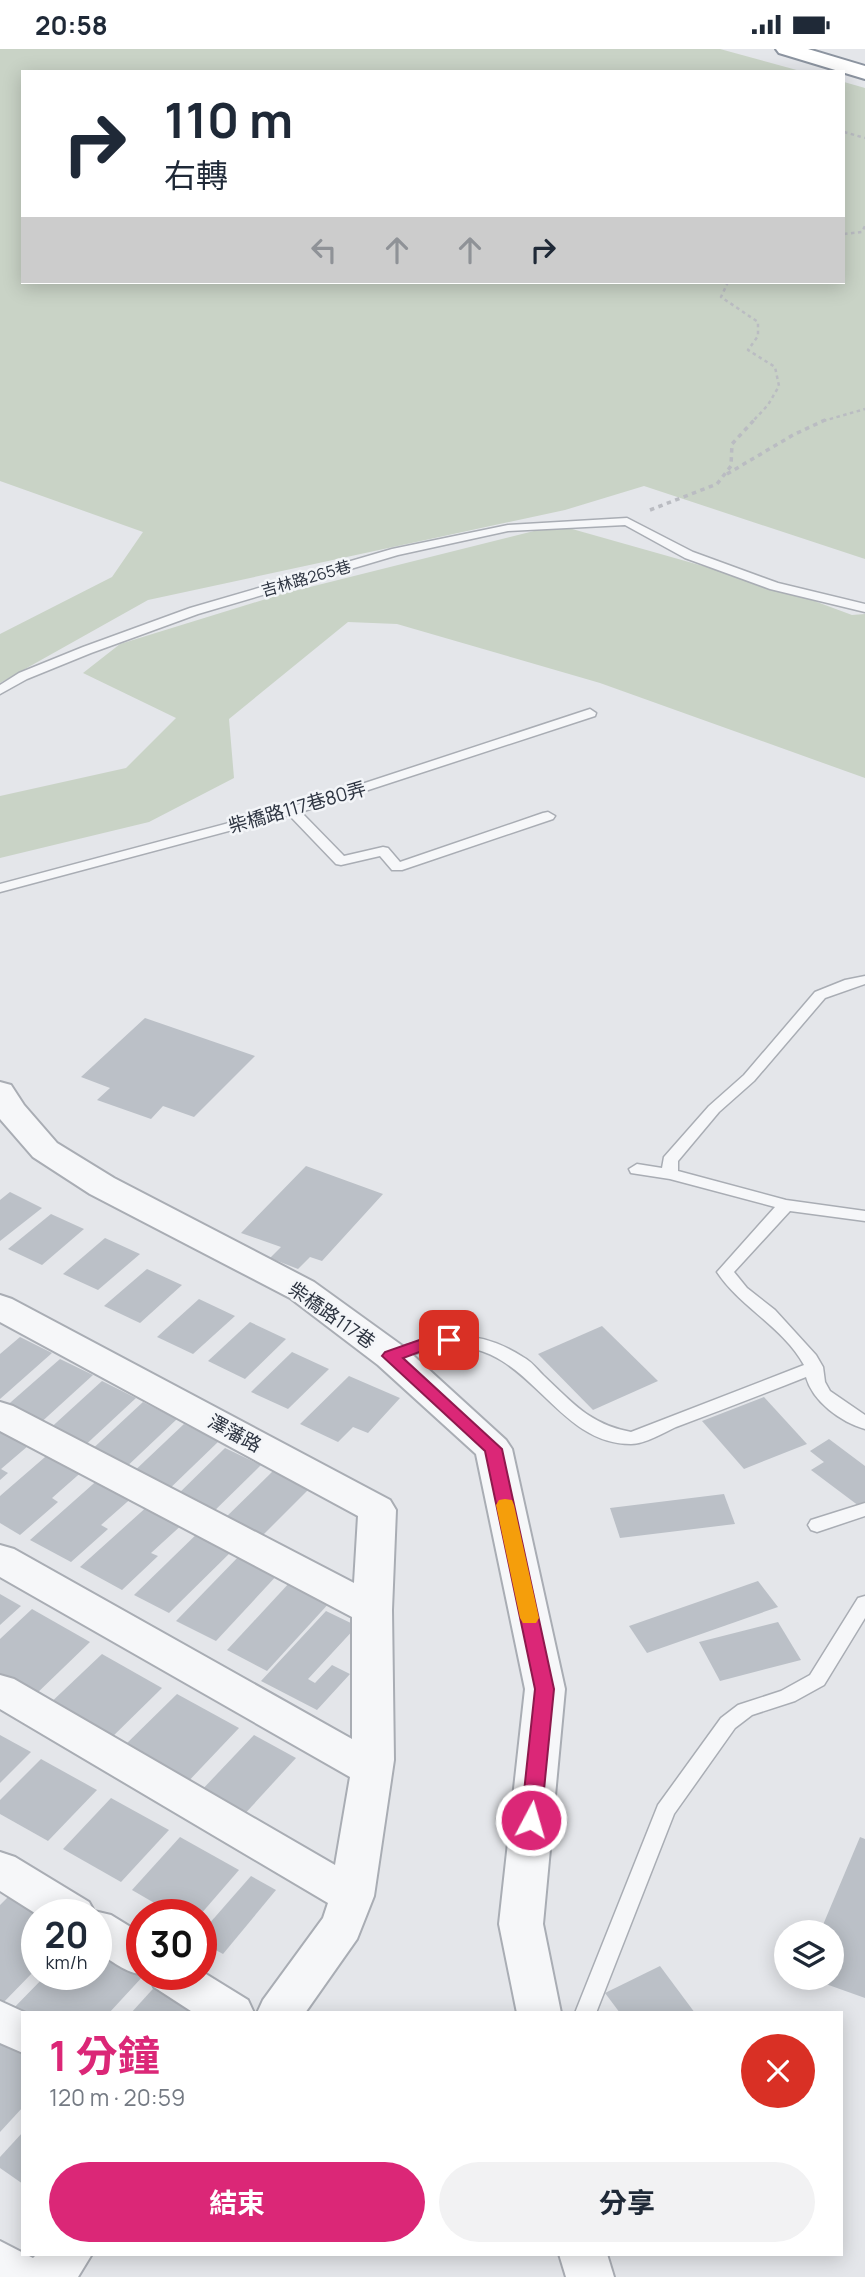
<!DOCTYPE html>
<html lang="zh-TW">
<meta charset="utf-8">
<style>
:root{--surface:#fff;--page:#f2f2f3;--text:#1f2937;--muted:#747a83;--accent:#db2777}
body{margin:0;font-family:Manrope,"Noto Sans TC",sans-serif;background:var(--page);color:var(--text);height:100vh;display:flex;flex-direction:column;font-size:26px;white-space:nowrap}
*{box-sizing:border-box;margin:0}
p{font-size:23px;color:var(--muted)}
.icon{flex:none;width:38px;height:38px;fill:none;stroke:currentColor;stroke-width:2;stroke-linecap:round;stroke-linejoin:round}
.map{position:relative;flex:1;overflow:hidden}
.drawer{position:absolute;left:21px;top:1962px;width:822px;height:245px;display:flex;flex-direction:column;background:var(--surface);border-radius:0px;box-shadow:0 4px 18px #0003}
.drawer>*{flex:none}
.guide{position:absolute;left:21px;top:21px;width:824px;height:214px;border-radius:0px;box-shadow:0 4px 18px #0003;background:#fff;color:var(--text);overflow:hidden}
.tools{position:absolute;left:774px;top:1871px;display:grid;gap:14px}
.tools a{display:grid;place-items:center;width:70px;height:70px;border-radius:50%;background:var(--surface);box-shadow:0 4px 18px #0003;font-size:35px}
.speed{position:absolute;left:21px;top:1850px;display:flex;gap:14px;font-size:35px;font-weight:700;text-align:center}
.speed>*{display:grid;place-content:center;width:91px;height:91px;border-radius:50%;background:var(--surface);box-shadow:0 4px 18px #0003;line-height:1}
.speed small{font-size:18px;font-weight:400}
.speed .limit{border:10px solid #d22;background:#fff;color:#111}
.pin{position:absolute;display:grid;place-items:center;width:60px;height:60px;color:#fff;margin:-30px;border-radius:14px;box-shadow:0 4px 10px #0006}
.me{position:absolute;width:77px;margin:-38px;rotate:6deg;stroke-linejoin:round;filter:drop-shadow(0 0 5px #0008)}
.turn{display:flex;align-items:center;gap:24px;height:147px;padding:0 28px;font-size:32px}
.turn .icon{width:91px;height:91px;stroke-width:2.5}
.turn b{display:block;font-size:49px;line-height:60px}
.lanes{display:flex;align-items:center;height:66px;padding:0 28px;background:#0003;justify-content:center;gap:35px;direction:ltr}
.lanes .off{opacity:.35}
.round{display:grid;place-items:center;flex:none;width:74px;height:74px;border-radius:37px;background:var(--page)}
.headline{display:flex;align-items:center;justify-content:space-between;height:119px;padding:0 28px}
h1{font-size:42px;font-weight:700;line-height:52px;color:var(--accent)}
.action{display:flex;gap:14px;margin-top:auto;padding:14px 28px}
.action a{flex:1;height:80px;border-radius:42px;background:var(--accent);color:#fff;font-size:28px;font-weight:700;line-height:80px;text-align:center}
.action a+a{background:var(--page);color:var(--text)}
.status{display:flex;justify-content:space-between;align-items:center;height:49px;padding:0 35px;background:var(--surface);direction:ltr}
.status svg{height:19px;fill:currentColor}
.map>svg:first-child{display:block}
.green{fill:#c9d3c6}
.building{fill:#bbc0c7}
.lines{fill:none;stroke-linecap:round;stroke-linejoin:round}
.lane-casing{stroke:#a9adb4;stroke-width:3}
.street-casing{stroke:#a9adb4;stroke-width:4}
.highway-casing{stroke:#8c94a0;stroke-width:4}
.path-far1{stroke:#babcc2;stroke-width:2.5;stroke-dasharray:3.5 3.5;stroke-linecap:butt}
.path{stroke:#babcc2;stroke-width:3.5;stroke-dasharray:4.5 4.5;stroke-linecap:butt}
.lane{fill:#f6f7f9;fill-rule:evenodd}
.street{fill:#f6f7f9;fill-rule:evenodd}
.highway{fill:#fff;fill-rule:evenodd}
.route{fill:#db2777;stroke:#8e194d;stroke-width:2}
.slow{fill:#f59e0b}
.labels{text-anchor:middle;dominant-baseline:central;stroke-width:5;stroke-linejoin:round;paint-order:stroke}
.far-street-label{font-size:16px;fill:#2d3441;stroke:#f3f5f8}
.street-label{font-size:19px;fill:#2d3441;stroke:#f3f5f8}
</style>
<div class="status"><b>20:58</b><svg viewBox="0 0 49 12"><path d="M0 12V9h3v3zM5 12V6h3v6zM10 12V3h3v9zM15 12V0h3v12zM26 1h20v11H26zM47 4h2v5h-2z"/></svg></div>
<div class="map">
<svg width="865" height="2228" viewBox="0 0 865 2228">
<rect width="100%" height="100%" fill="#e4e6ea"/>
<g class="green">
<polygon points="0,0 720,0 804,23 23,23 23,233 844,233 844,33 865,39 865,510 644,437 565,461 148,551 0,634 0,585 112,528 143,483 0,432"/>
<polygon points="558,476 774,537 852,566 865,565 865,729 600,634 397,575 348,573 229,670 234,729 149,773 0,809 0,747 126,719 176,669 83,624 120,595 282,545"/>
</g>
<g class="building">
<polygon points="145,969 255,1007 194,1068 163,1057 151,1070 97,1051 110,1039 81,1028"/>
<polygon points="306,1117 383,1145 322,1212 310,1208 298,1220 270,1209 281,1198 241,1184"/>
<polygon points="10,1143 42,1159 0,1192 0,1151"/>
<polygon points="51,1165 84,1180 42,1216 8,1200"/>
<polygon points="105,1189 140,1205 98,1241 63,1225"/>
<polygon points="147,1220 182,1236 140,1274 104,1257"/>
<polygon points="199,1250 235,1267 193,1305 157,1288"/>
<polygon points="250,1273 286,1290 245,1330 208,1312"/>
<polygon points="602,1277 658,1332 593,1361 538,1305"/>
<polygon points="20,1288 52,1304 0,1350 0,1305"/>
<polygon points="292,1303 329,1320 288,1360 251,1343"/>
<polygon points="60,1310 93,1326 37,1377 3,1360"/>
<polygon points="349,1327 400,1349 368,1384 353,1378 338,1393 300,1375"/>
<polygon points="102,1332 136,1349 80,1401 45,1384"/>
<polygon points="764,1348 807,1395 744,1420 702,1372"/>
<polygon points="143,1353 177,1370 121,1423 87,1405"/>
<polygon points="184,1375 219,1392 163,1446 128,1428"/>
<polygon points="0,1376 35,1391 1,1420 8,1424 0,1431"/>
<polygon points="829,1390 865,1417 865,1453 859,1457 811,1421 824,1413 810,1402"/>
<polygon points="225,1399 261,1416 205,1471 170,1453"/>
<polygon points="52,1402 85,1420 52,1449 58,1453 20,1486 0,1474 0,1447"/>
<polygon points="275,1420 311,1438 256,1493 219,1475"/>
<polygon points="101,1428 135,1446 101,1476 108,1480 71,1513 30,1491"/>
<polygon points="724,1445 735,1475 620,1489 610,1459"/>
<polygon points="150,1455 185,1473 151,1504 158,1507 122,1541 80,1518"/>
<polygon points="204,1478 238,1496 169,1564 134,1546"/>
<polygon points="242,1504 280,1523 216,1592 176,1572"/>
<polygon points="291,1532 331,1552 267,1622 227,1601"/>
<polygon points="758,1532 778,1558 647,1604 629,1577"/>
<polygon points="0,1545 21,1557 0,1576"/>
<polygon points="32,1560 90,1593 33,1648 0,1629 0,1590"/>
<polygon points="326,1562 357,1577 308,1630 315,1634 332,1616 350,1625 317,1661 261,1632"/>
<polygon points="778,1573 801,1611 720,1632 699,1593"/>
<polygon points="102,1605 162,1639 105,1695 44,1660"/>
<polygon points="177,1645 239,1679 183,1738 120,1701"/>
<polygon points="0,1686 31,1703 0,1734"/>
<polygon points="254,1686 296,1709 241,1769 199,1744"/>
<polygon points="41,1710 97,1741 48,1792 0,1765 0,1751"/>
<polygon points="111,1749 169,1781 121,1833 63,1800"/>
<polygon points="180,1788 239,1821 200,1866 175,1866 132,1841"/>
<polygon points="860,1788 865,1790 865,1949 809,1929 831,1928 831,1883 820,1883"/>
<polygon points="251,1827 276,1841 223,1905 201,1893 201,1884"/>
<polygon points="13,1843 50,1866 37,1866 37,1919 0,1957 0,1856"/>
<polygon points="96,1892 142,1919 142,1925 145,1925 109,1964 23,1964 7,1966 47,1925 96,1925"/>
<polygon points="660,1917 695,1964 620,1964 605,1944"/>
<polygon points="161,1931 213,1964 131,1964"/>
<polygon points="0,1977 23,1991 23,2058 0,2083"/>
<polygon points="23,2083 23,2135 0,2119 0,2108"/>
</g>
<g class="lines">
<defs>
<g id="lane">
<polygon points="627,469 693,503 778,534 865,555 865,563 770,540 685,509 625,476 508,482 398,506 198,565 91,604 27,630 0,645 0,636 19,624 83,598 190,559 392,500 508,476"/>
<polygon points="590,660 596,664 595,667 301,763 344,807 383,798 388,799 400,813 543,764 548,763 555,767 553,770 402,821 392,821 380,807 341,816 336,815 289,766 0,843 0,835 304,754"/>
<path d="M865,927V935L825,949L754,1032L719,1063L678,1112V1122L786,1151L865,1162V1172L790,1162L734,1223L747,1239L775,1261L816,1306L823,1318L825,1333L830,1342L865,1366V1380C841,1373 813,1353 806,1328C763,1345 719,1362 676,1378C663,1384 645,1395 631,1395C554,1395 531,1294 448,1297C428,1298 410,1308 391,1313L385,1311L383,1307L385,1303C435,1285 475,1277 523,1308C531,1312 537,1320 543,1326C573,1354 589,1375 631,1383L804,1316C783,1278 740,1258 717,1223L775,1158L670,1130L631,1124L629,1120L637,1115L662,1119L664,1108L709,1057L744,1026L815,943L845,931Z"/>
<polygon points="865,1454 865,1467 817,1483 811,1481 808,1476 811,1471"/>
<polygon points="865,1547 865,1569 824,1636 795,1652 752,1666 735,1679 674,1765 596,1964 575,1964 658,1756 721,1669 738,1656 781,1642 810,1626 858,1549"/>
</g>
<g id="street">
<polygon points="0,1033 11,1036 24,1056 57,1094 114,1129 314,1233 404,1298 506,1391 512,1400 565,1640 543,1875 561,1964 517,1964 499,1875 525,1640 476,1405 378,1316 290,1249 90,1145 33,1108 0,1070"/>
<polygon points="0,1246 12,1250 390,1451 396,1461 392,1561 394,1711 374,1847 357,1890 305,1964 257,1964 263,1951 323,1869 328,1854 0,1660 0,1626 14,1630 335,1816 350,1728 0,1528 0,1496 14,1500 352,1690 352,1568 0,1382 0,1353 13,1357 354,1534 358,1467 0,1273"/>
<path d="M0,1803L15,1808L89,1853L94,1862L111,1866L142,1885V1925H146C129,1927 111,1911 96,1902V1866H38L0,1842Z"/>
<polygon points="201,1922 248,1951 254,1964 194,1964 154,1938 148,1925 201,1925"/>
<polygon points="0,1952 26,1964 23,1964 23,2004 0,1994"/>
<polygon points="0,2192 33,2209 37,2205 92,2205 78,2228 0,2228"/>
<polygon points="559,2205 607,2205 614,2228 566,2228"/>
</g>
<polygon id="highway" points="776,0 808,0 865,17 865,30 779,4"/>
</defs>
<use href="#lane" class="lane-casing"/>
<use href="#street" class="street-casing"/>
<use href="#highway" class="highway-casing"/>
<g class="path-far1">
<polyline points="844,83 865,89"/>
<polyline points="844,185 862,183 865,177"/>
<polyline points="728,233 721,248 758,273 758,287 748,301 775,318 779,337 768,356 753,372"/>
<polyline points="823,372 865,360"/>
</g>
<g class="path">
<polyline points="727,425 793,386 827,370"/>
<polyline points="650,461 717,435 731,417 732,395 755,370"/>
</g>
<use href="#lane" class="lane"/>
<use href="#street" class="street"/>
<use href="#highway" class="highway"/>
</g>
<polygon class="route" points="449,1286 457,1291 455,1295 430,1299 403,1309 502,1400 554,1640 541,1771 538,1776 531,1779 524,1776 521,1771 535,1640 485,1402 382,1307 385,1303 428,1288"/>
<polygon class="slow" points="505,1450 512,1451 514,1456 539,1569 536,1574 523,1574 520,1569 496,1456 499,1451"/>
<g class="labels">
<g class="far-street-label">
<text transform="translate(306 529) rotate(-16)">吉林路265巷</text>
</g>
<g class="street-label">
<text transform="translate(297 758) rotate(-16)">柴橋路117巷80弄</text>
<text transform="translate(332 1266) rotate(35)">柴橋路117巷</text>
<text transform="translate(235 1384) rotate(28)">澤藩路</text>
</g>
</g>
</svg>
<div class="tools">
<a><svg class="icon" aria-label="layers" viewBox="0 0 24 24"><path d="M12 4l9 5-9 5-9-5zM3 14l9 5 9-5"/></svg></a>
</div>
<div class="speed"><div>20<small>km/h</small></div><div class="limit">30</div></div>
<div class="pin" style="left:449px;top:1291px;background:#d93025"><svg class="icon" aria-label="arrive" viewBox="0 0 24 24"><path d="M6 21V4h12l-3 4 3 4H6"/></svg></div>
<svg class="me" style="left:531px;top:1771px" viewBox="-20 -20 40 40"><circle r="17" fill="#db2777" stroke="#fff" stroke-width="3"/><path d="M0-11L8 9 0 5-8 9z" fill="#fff"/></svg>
<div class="guide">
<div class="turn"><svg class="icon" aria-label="right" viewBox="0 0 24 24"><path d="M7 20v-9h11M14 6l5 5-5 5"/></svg><div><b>110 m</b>右轉</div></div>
<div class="lanes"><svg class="icon off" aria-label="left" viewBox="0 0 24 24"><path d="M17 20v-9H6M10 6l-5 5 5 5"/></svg><svg class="icon off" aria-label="ahead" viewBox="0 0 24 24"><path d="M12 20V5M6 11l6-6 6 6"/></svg><svg class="icon off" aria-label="ahead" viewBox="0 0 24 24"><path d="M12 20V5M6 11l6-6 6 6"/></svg><svg class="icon" aria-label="right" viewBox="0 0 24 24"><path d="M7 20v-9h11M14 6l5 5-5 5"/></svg></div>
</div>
<section class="drawer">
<div class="headline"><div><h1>1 分鐘</h1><p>120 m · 20:59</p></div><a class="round" style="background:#d93025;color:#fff"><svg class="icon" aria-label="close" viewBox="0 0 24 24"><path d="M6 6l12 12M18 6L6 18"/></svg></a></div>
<div class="action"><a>結束</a><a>分享</a></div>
</section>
</div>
